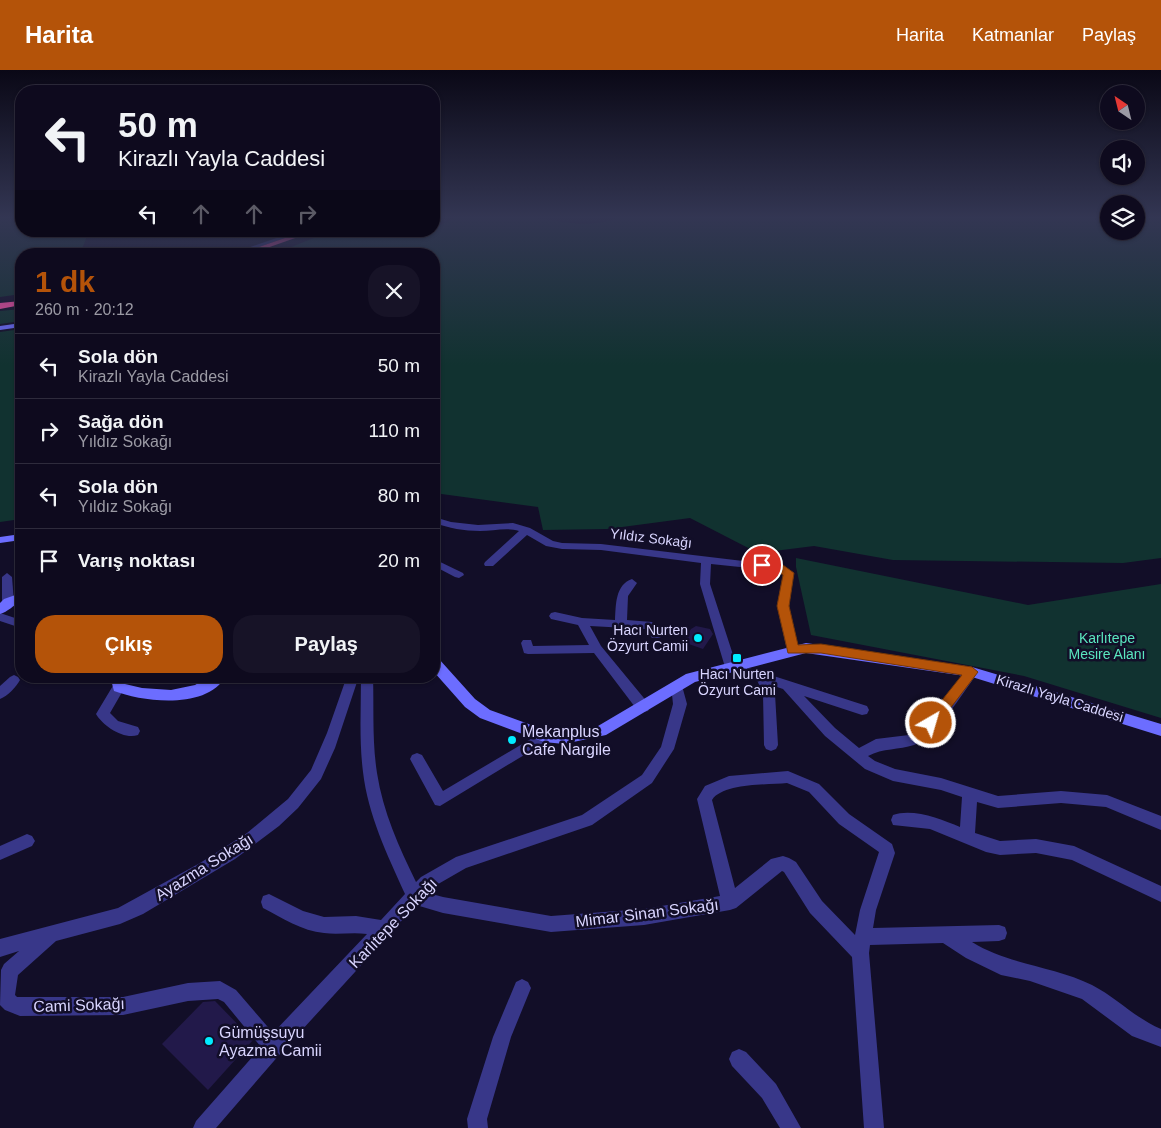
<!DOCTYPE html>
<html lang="tr">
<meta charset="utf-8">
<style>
:root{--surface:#0e0a1e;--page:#171327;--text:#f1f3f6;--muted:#9b9aa4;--line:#2e2b3c;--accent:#b45309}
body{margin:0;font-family:Arial,sans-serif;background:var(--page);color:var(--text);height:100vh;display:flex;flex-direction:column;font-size:19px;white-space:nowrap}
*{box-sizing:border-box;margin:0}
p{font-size:16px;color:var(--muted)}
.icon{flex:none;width:28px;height:28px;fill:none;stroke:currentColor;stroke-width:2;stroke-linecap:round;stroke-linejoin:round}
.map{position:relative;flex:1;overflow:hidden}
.details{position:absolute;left:15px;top:178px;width:425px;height:435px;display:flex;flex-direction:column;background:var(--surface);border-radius:20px;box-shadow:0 1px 4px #0004,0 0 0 1px var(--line)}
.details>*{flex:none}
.hud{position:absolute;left:15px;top:15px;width:425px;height:152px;border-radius:20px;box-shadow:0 1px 4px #0004,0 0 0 1px var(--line);background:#0e0a1e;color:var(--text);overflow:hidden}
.needle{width:32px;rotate:325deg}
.tools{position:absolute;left:1100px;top:15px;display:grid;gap:10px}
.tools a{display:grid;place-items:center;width:45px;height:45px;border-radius:50%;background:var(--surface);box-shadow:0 1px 4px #0004,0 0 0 1px var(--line);font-size:25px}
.pin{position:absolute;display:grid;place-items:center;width:42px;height:42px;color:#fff;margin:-21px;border:2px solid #fff;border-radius:50%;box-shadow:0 1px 5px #0007}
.me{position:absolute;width:55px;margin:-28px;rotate:38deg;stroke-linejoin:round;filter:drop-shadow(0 0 4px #0008)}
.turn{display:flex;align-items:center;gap:18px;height:105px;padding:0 20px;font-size:22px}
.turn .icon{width:65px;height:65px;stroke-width:2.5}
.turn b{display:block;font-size:35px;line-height:42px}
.lanes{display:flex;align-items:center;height:48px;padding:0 20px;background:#0003;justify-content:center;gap:25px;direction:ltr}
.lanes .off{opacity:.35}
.round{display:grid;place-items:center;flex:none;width:52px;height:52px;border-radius:20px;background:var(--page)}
.head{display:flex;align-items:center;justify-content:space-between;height:85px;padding:0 20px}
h1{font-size:30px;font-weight:600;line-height:38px;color:var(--accent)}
.action{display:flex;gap:10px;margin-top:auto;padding:10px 20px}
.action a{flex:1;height:58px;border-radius:20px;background:var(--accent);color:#fff;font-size:20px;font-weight:600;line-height:58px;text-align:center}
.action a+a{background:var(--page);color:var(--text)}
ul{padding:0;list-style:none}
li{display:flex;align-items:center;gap:15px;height:65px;padding:0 20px;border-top:1px solid var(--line)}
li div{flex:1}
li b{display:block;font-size:19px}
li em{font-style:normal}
header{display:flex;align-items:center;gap:30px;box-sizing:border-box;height:70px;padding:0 25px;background:var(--accent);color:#fff}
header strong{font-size:24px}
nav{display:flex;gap:28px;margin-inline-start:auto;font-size:18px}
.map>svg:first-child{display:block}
.green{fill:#113230}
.building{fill:#22194a}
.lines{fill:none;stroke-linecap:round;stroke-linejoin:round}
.street{fill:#383789;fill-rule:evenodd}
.secondary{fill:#6c6dff;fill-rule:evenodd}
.highway{fill:#ff50a9;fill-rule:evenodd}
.route{fill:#b45309;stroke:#753606}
.poi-dot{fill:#01ecff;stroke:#120e28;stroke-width:2}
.labels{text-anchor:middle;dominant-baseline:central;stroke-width:5;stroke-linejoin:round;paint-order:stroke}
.street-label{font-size:14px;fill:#d9d5ff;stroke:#120e28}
.poi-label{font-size:14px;fill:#d9d5ff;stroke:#120e28;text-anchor:end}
.park-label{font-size:14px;fill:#5ae6bf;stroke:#120e28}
.near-poi-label{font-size:16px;fill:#d9d5ff;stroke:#120e28;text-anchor:start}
.near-street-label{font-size:16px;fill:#d9d5ff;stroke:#120e28}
</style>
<header>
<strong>Harita</strong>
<nav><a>Harita</a><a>Katmanlar</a><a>Paylaş</a></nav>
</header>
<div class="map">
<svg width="1161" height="1058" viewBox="0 0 1161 1058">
<rect width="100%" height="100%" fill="#120e28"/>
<g class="green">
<polygon points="0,147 21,147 21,161 89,161 80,184 21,184 21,224 0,227"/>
<path d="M457,147C478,147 501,146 522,147C561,149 582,161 621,147H1109V161H1136V147H1161V488L1123,493L893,490L814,476L758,483L690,448L607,459L543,460L538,437L434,423V184H274L331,161H434V158Z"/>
<polygon points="21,239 21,251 0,254 0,241"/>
<polygon points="21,259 21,449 0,452 0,262"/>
<polygon points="796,488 1028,535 1161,514 1161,648 1024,606 811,565 796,497"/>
</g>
<g class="building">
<polygon points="696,556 710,559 713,564 703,579 683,572 691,559"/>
<polygon points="215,931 253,970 208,1020 162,974 203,932"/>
</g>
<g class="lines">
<g class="street">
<polygon points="297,161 305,161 239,184 230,184"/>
<path d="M434,447L451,452L478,455L513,453L530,458L553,471L562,473L601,474L784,496L794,503L789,536L799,580L797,583H789L787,580L777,536L783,504L778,501L711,494L710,514L736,594L867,636L869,640L867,644L862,645L804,626L835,658L859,678L876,669L909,665L920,658L968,599H976L978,602L976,605C963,623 935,668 914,675C899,680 883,678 868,686L875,691L895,699L941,708L998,726L1061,721L1107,725L1161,746V760L1106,737L1061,733L998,738L977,732L975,763L1000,771L1036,769L1074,776L1161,816V832L1072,790L1036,783L1000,785L986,782L930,759L893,755L891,750L893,745C913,738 941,749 960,757L962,727L941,720L893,711L865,699L825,666L783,619L771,615L775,624L778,675L776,679L771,681L766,679L764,675L763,624L757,610L727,600L725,597L700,514L701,493L601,480L562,479L546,476L527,465L493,496H485L484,494L485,492L519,461C507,457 493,461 480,461C464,461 449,458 434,453Z"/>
<polygon points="434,489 463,503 464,505 459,508 455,507 434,496"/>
<polygon points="7,503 12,507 14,532 8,536 2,532 2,507"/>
<path d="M632,509L637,513L628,526L627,550L652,552L662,565L660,568H652L645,559L590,556L601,576L648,633L650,637L648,641L643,642L638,641L594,583L528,584L524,583L521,573L523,570H531L533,576L589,575L578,555L551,549L549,546L551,543L555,542L582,548L615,550C616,535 615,515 632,509Z"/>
<polygon points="0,543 21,550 21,558 0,551"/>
<path d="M14,605L18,607L20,610C16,617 8,626 0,629V616L10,607Z"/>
<path d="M347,606H359L335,678L321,709L298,738L279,756L235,789L143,844L120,854L56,871L18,905L15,925L17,927H123L188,913L220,911L236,920L273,963L367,864C352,862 338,865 324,863C302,861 282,848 263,838L261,832L263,826L269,824L303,841L324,847L356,846L381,850L405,824C387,784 368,745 363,702C359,670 361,638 361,606H373C374,638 372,671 377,703C383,742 399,777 416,812L421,807L456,787L582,745L642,705L661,677L673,634L671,615L673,612H681L687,634L674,679L652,713L592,755L466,798L433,817L428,823L443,827L551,846L644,839L720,826L697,729L705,716L729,706L788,701L819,714L849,744L892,774L895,783L876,840L873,858L999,855L1005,857L1007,863L1005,869L999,871L972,872C1009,895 1054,896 1092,915C1117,928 1135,948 1161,959V977L1132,966L1082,929L1030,911L1001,905L966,888L943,873L870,875L869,883L884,1058H864L852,887L810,843L784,802L782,801L736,838L730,840L644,855L551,862L443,843L416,835L394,859L392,865L387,867L280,984L216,1058H193L196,1051L261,977L224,932L218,929L188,931L123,945L20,946L5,940L0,935L1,900L4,894L19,881L0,887V869L118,838L200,793L247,763L288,729L311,700L327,663ZM787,713L809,722L839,754L879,782L860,840L855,865L822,831L796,792L789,788L783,786L771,789L735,818L712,730C723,713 768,715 787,713Z"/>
<path d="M119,612L124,614L125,617L110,643L118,651L138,657L140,661L138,665C124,670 103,656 96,644L114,614Z"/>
<polygon points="544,661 549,662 551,666 549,670 440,736 435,735 410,689 412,685 417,683 422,685 443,721"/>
<polygon points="27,764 32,766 35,771 32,776 0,790 0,776"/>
<polygon points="522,909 528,912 531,918 511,967 487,1049 488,1058 468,1058 467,1049 493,967 516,912"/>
<polygon points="739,979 746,982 776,1014 801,1058 780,1058 762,1028 732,996 729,989 732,982"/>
</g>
<g class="secondary">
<polygon points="21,253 21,257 0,260 0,256"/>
<polygon points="21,464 21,470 0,473 0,467"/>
<path d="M21,523V532C13,535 8,542 0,544V533L4,529Z"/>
<polygon points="806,573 972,597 1161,654 1161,666 972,607 806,583 695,612 606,665 564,674 544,672 480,648 465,637 434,602 434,588 439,589 475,629 490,640 545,660 564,662 598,656 686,604"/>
<path d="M110,606H124L125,614L142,618L171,620L195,615L210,606H226C207,640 143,632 114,621Z"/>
</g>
<g class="highway">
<polygon points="305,161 315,161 250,184 239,184"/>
<polygon points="21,231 21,235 0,239 0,233"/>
</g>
</g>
<linearGradient id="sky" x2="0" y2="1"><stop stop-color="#0a0816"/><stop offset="0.5" stop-color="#333653"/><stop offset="1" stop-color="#333653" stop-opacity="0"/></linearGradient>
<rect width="1161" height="295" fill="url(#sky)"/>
<polygon class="route" points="762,492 783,495 794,503 789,536 798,575 821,574 972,597 978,602 936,657 927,657 925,653 927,649 962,605 821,583 788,583 777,536 783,505 777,501 758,498 758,493"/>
<g class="poi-dot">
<circle cx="698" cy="568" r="5"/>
<rect x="732" y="583" width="10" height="10" rx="2.5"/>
<circle cx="512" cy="670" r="5"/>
<circle cx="209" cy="971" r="5"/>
</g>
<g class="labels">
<g class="street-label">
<text transform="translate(651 468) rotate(7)">Yıldız Sokağı</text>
<text transform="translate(1060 628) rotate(17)">Kirazlı Yayla Caddesi</text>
</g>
<g class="poi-label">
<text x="688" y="560">Hacı Nurten<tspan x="688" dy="16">Özyurt Camii</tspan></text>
<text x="737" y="604" text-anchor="middle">Hacı Nurten<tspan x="737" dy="16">Özyurt Cami</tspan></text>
</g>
<g class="park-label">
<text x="1107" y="568">Karlıtepe<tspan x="1107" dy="16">Mesire Alanı</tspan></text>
</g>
<g class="near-poi-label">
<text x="522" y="661">Mekanplus<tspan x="522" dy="18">Cafe Nargile</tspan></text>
<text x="219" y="962">Gümüşsuyu<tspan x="219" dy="18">Ayazma Camii</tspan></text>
</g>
<g class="near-street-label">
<text transform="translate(204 797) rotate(-32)">Ayazma Sokağı</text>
<text transform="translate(647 843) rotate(-7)">Mimar Sinan Sokağı</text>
<text transform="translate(393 853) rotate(-46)">Karlıtepe Sokağı</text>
<text transform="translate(79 935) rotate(-2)">Cami Sokağı</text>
</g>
</g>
</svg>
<div class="tools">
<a><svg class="needle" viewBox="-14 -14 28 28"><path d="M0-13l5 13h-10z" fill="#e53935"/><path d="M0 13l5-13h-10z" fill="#9b9aa4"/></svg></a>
<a><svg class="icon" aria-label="sound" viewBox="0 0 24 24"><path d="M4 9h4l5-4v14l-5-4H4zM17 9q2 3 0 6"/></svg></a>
<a><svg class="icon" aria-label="layers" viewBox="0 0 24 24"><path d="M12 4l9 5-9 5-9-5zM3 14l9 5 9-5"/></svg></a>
</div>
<div class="pin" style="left:762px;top:495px;background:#d93025"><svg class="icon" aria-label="arrive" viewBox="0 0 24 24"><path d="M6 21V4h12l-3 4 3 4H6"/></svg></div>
<svg class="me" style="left:931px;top:653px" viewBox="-20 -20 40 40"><circle r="17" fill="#b45309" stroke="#fff" stroke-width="3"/><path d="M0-11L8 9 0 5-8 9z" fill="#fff"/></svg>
<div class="hud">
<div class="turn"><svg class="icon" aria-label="left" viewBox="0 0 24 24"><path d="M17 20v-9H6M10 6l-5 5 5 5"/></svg><div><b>50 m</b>Kirazlı Yayla Caddesi</div></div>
<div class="lanes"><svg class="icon" aria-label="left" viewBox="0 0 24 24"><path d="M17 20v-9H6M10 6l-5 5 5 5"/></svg><svg class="icon off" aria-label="ahead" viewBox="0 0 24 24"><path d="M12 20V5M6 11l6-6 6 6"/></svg><svg class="icon off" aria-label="ahead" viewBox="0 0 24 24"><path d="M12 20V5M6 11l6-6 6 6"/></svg><svg class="icon off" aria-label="right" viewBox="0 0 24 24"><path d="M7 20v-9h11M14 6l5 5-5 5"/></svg></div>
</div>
<section class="details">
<div class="head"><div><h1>1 dk</h1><p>260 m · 20:12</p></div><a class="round"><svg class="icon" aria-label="close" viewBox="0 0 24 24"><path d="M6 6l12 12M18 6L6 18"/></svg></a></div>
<ul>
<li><svg class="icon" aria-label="left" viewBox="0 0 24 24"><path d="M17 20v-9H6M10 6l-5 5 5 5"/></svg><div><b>Sola dön</b><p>Kirazlı Yayla Caddesi</p></div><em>50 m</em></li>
<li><svg class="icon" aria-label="right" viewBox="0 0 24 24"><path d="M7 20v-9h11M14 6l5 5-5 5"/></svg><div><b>Sağa dön</b><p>Yıldız Sokağı</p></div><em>110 m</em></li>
<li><svg class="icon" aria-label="left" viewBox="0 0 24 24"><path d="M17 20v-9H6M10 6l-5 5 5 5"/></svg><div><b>Sola dön</b><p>Yıldız Sokağı</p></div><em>80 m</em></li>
<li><svg class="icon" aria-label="arrive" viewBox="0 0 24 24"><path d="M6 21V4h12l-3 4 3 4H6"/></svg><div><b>Varış noktası</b></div><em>20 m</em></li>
</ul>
<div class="action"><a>Çıkış</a><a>Paylaş</a></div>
</section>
</div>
